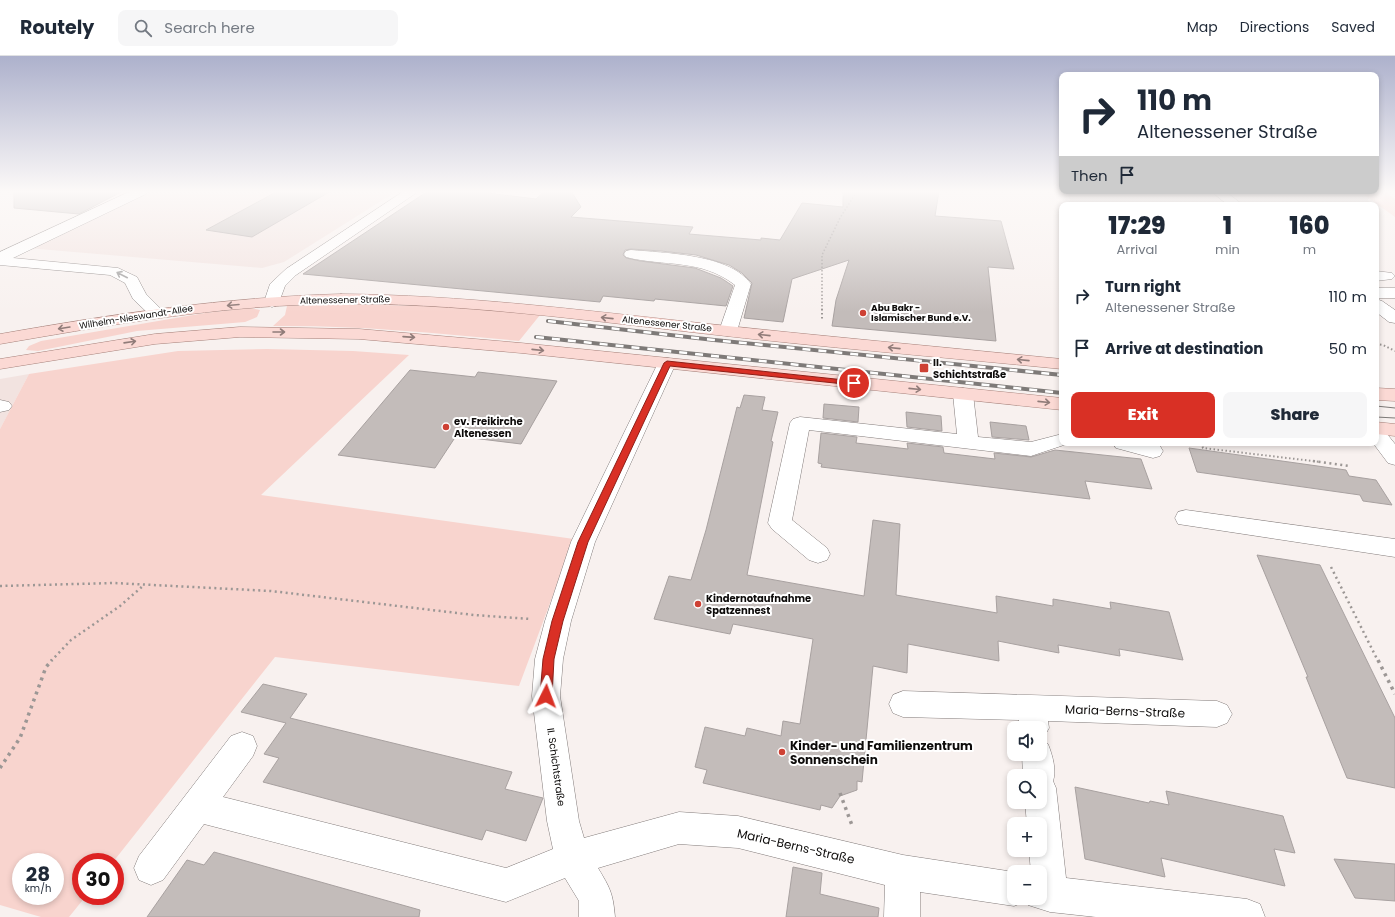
<!DOCTYPE html>
<meta charset="utf-8">
<style>
:root{--surface:#fff;--page:#f6f6f7;--text:#1f2937;--muted:#747a83;--line:#e0e1e3;--accent:#d93025}
body{margin:0;font-family:Poppins,sans-serif;background:var(--page);color:var(--text);height:100vh;display:flex;flex-direction:column;font-size:15px;white-space:nowrap}
*{box-sizing:border-box;margin:0}
p{font-size:13px;color:var(--muted)}
.icon{flex:none;width:22px;height:22px;fill:none;stroke:currentColor;stroke-width:2;stroke-linecap:round;stroke-linejoin:round}
.map{position:relative;flex:1;overflow:hidden}
.drawer{position:absolute;left:1059px;top:146px;width:320px;height:244px;display:flex;flex-direction:column;background:var(--surface);border-radius:8px;box-shadow:0 2px 6px #0003}
.drawer>*{flex:none}
.hud{position:absolute;left:1059px;top:16px;width:320px;height:122px;border-radius:8px;box-shadow:0 2px 6px #0003;background:#fff;color:var(--text);overflow:hidden}
.tools{position:absolute;left:1007px;top:665px;display:grid;gap:8px}
.tools a{display:grid;place-items:center;width:40px;height:40px;border-radius:8px;background:var(--surface);box-shadow:0 2px 6px #0003;font-size:20px}
.speed{position:absolute;left:12px;top:797px;display:flex;gap:8px;font-size:20px;font-weight:700;text-align:center}
.speed>*{display:grid;place-content:center;width:52px;height:52px;border-radius:50%;background:var(--surface);box-shadow:0 2px 6px #0003;line-height:1}
.speed small{font-size:10px;font-weight:400}
.speed .limit{border:6px solid #d22;background:#fff;color:#111}
.pin{position:absolute;display:grid;place-items:center;width:34px;height:34px;color:#fff;margin:-17px;border:2px solid #fff;border-radius:50%;box-shadow:0 1px 4px #0007}
.me{position:absolute;width:44px;margin:-22px;rotate:3deg;stroke-linejoin:round;filter:drop-shadow(0 0 3px #0008)}
.turn{display:flex;align-items:center;gap:14px;height:84px;padding:0 12px;font-size:18px}
.turn .icon{width:52px;height:52px;stroke-width:2.5}
.turn b{display:block;font-size:28px;line-height:34px}
.then{display:flex;align-items:center;height:38px;padding:0 12px;background:#0003;gap:8px;font-size:15px}
.eta{display:flex;justify-content:space-evenly;align-items:center;height:68px;text-align:center}
.eta b{font-size:24px;font-weight:800;line-height:28px}
.primary-button{display:flex;gap:8px;margin-top:auto;padding:8px 12px}
.primary-button a{flex:1;height:46px;border-radius:8px;background:var(--accent);color:#fff;font-size:16px;font-weight:800;line-height:46px;text-align:center}
.primary-button a+a{background:var(--page);color:var(--text)}
ul{padding:0;list-style:none}
li{display:flex;align-items:center;gap:12px;height:52px;padding:0 12px}
li div{flex:1}
li b{display:block;font-size:15px}
li em{font-style:normal}
header{display:flex;align-items:center;gap:24px;box-sizing:border-box;height:56px;padding:0 20px;background:var(--surface);border-bottom:1px solid var(--line)}
header strong{font-size:19px}
nav{display:flex;gap:22px;margin-inline-start:auto;font-size:14px}
.search{width:280px;height:36px;background:var(--page);display:flex;align-items:center;gap:10px;box-sizing:border-box;padding:0 14px;border-radius:8px;color:var(--muted);font-size:15px}
.map>svg:first-child{display:block}
.built{fill:#f2e3e0}
.green{fill:#f8d4ce;fill-rule:evenodd}
.building{fill:#c3bcba;stroke:#a8a1a0}
.lines{fill:none;stroke-linecap:round;stroke-linejoin:round}
.minor-casing{stroke:#837c7b;stroke-width:1}
.major-casing{stroke:#a6817a;stroke-width:1}
.path-far3{stroke:#9c9795;stroke-width:1.5;stroke-dasharray:1.5 2;stroke-linecap:butt}
.path-far2{stroke:#9c9795;stroke-width:2;stroke-dasharray:1.5 2.5;stroke-linecap:butt}
.path-far1{stroke:#9c9795;stroke-width:2.5;stroke-dasharray:2 3.5;stroke-linecap:butt}
.path{stroke:#9c9795;stroke-width:3.5;stroke-dasharray:3 4.5;stroke-linecap:butt}
.minor{fill:#fff;fill-rule:evenodd}
.major{fill:#fbd9d4;fill-rule:evenodd}
.tram{stroke:#7e7a78;stroke-width:1}
.rail-casing{stroke:#7e7a78;stroke-width:4}
.rail{stroke:#fff;stroke-width:2.5;stroke-dasharray:8;stroke-linecap:butt}
.oneway{stroke:#9e9d9d}
.oneway2{stroke:#907c79}
.route{fill:#d93025;stroke:#8d1f18}
.poi-dot{fill:#ce4134;stroke:#fff;stroke-width:1.5}
.labels{text-anchor:middle;dominant-baseline:central;stroke-width:4;stroke-linejoin:round;paint-order:stroke}
.far-street-label{font-size:9px;fill:#0d0b0a;stroke:#fff}
.far-poi-label{font-size:9px;font-weight:bold;fill:#0d0b0a;stroke:#fff;text-anchor:start}
.poi-label{font-size:10px;font-weight:bold;fill:#0d0b0a;stroke:#fff;text-anchor:start}
.street-label{font-size:10px;fill:#0d0b0a;stroke:#fff}
.near-street-label{font-size:12px;fill:#0d0b0a;stroke:#fff}
.near-poi-label{font-size:12px;font-weight:bold;fill:#0d0b0a;stroke:#fff;text-anchor:start}
</style>
<header>
<strong>Routely</strong>
<div class="search"><svg class="icon" aria-label="search" viewBox="0 0 24 24"><circle cx="10" cy="10" r="6"/><path d="M15 15l6 6"/></svg>Search here</div>
<nav><a>Map</a><a>Directions</a><a>Saved</a></nav>
</header>
<div class="map">
<svg width="1395" height="861" viewBox="0 0 1395 861">
<rect width="100%" height="100%" fill="#f8f1ef"/>
<g class="built">
<polygon points="149,135 397,135 284,206 262,212 27,192"/>
<polygon points="29,318 0,373 0,323"/>
</g>
<g class="green">
<polygon points="1359,135 1384,135 1395,143 1395,161"/>
<path d="M340,248L459,251L540,259L519,285C437,277 355,269 273,270L285,259L287,250Z"/>
<polygon points="251,252 260,254 257,261 245,266 137,275 38,295 26,294 29,290 41,285 205,257"/>
<path d="M267,293L353,295L409,299L261,439L574,483L519,630L275,601L113,806H81V840H86L69,861H41L0,849V373L29,318L178,295ZM21,806H55V840H21Z"/>
</g>
<g class="building">
<polygon points="14,135 123,135 79,158 14,152"/>
<polygon points="278,135 331,135 252,181 206,174"/>
<polygon points="428,135 471,135 536,143 545,135 571,135 581,151 571,161 693,171 689,178 761,184 761,182 780,184 802,147 843,151 843,135 939,135 935,160 1001,165 1014,213 988,211 996,285 832,270 836,244 849,204 792,223 783,266 744,262 752,227 742,217 729,209 696,199 661,195 631,193 625,194 623,199 626,202 640,205 695,212 721,222 733,230 726,250 655,243 654,245 603,240 600,246 303,218"/>
<polygon points="410,314 475,321 478,316 557,325 521,388 456,380 435,412 338,399"/>
<polygon points="744,339 765,341 762,354 778,356 771,385 773,386 747,519 864,540 873,464 900,468 896,539 997,557 996,540 1053,550 1053,543 1111,553 1110,546 1169,556 1183,604 1119,593 1120,600 1058,589 1059,597 998,585 999,605 908,588 907,617 873,610 862,726 857,725 857,734 840,740 832,752 821,749 820,754 703,727 707,714 695,711 705,671 745,680 747,672 781,680 783,665 800,668 813,583 733,568 730,578 654,563 669,520 691,524 706,474 737,351 740,352"/>
<polygon points="824,348 859,351 858,366 823,362"/>
<polygon points="906,356 941,360 942,375 907,371"/>
<polygon points="990,366 1026,370 1029,384 992,381"/>
<polygon points="821,377 857,381 856,387 908,393 907,387 943,391 944,397 995,403 994,397 1031,401 1055,394 1141,403 1152,433 1085,425 1090,443 821,411 822,408 818,407"/>
<polygon points="1189,392 1346,414 1349,420 1376,424 1392,449 1363,445 1360,439 1197,416"/>
<polygon points="1257,499 1320,509 1395,662 1395,732 1347,722 1306,621 1308,621"/>
<polygon points="263,628 307,638 290,662 512,716 505,733 543,742 526,785 486,774 482,784 263,726 279,702 264,698 286,667 241,656"/>
<polygon points="1075,731 1149,747 1150,745 1169,749 1166,735 1283,760 1295,797 1274,793 1285,830 1161,802 1165,821 1085,803"/>
<polygon points="214,796 420,854 419,861 147,861 187,804 204,809"/>
<polygon points="1334,803 1395,808 1395,845 1355,842"/>
<polygon points="793,811 822,817 820,838 879,852 878,861 786,861"/>
</g>
<g class="lines">
<defs>
<g id="minor">
<polygon points="131,135 148,135 146,138 13,202 118,212 137,221 146,238 165,257 163,260 157,262 151,260 133,243 125,227 110,219 0,209 0,196"/>
<polygon points="404,135 419,135 296,219 285,230 278,249 272,251 266,249 264,246 270,228 286,213"/>
<polygon points="1211,135 1225,135 1243,149 1228,149"/>
<path d="M631,194C664,197 730,198 751,228L737,275L734,279L728,280L722,279L719,275L735,229C700,202 665,211 626,201L624,198L626,195Z"/>
<polygon points="1376,215 1392,217 1395,220 1392,223 1376,225"/>
<rect x="1376" y="232" width="19" height="10"/>
<polygon points="1376,243 1382,245 1395,254 1395,267 1389,266 1376,256"/>
<path d="M667,302L673,303L676,307L595,486L571,565L563,603L560,640L579,765L584,782L679,756L738,760L903,799L1014,816V842H1040V816H1031L1029,794H1040V768H1027L1025,746H1040V720H1023L1022,698H1040V685L1048,688C1052,698 1057,714 1053,725L1056,732L1066,822L1247,843L1260,848L1265,861H1096L1050,856L1028,849L1026,845L1014,850L920,836V861H884L885,829L738,792L679,788L598,812C610,832 613,837 615,861H579V845L565,822L506,846L204,768L163,824L151,829L139,824L134,812L139,800L231,680L242,676L253,680L257,690L253,700L223,741L506,812L553,793L547,765L532,640L535,603L545,565L571,486L658,307L661,303Z"/>
<polygon points="963,332 970,334 973,338 978,381 1031,386 1062,378 1062,387 1070,387 1031,400 809,374 792,464 827,492 830,498 827,504 818,507 809,504 772,473 768,467 790,367 793,363 800,361 957,378 953,338 956,334"/>
<polygon points="0,344 9,346 12,350 9,354 0,356"/>
<polygon points="1376,371 1383,373 1395,388 1395,409 1388,407 1373,387 1376,387"/>
<polygon points="1113,387 1148,387 1160,390 1163,395 1160,400 1153,402 1116,392"/>
<polygon points="1186,454 1395,483 1395,501 1178,468 1175,462 1178,456"/>
<polygon points="903,635 1217,645 1227,649 1232,658 1227,667 1217,671 1048,665 1049,672 1044,681 1040,683 1040,672 1019,672 1019,664 903,661 893,657 889,648 893,639"/>
</g>
<g id="major">
<path d="M341,238C462,239 580,254 700,267C820,280 941,291 1062,303V313C941,301 820,291 699,277C566,262 432,243 298,249C198,253 99,271 0,288V278C113,258 226,241 341,238Z"/>
<polygon points="240,271 359,273 521,287 1062,342 1062,354 521,297 359,283 240,281 155,288 0,313 0,303 155,278"/>
<polygon points="1376,332 1395,333 1395,345 1376,344"/>
<polygon points="1376,366 1395,368 1395,380 1376,378"/>
</g>
</defs>
<use href="#minor" class="minor-casing"/>
<use href="#major" class="major-casing"/>
<polyline class="path-far3" points="822,254 822,199 840,162 857,135"/>
<g class="path-far2">
<polyline points="822,253 822,264"/>
<polyline points="1376,288 1383,289 1395,295"/>
<polyline points="1201,387 1203,392 1321,406"/>
</g>
<g class="path-far1">
<polyline points="1313,405 1350,410"/>
<polyline points="1331,511 1378,605"/>
<polyline points="0,530 114,527 271,535 474,559 530,563"/>
<polyline points="51,605 71,584 120,550 144,529"/>
</g>
<g class="path">
<polyline points="1378,604 1395,638"/>
<polyline points="0,712 20,682 46,611 52,604"/>
<polyline points="840,737 853,772"/>
</g>
<use href="#minor" class="minor"/>
<use href="#major" class="major"/>
<g class="tram">
<polyline points="1376,350 1395,352"/>
<polyline points="1376,361 1395,362"/>
</g>
<defs>
<g id="rail">
<polyline points="548,265 714,284 1062,319"/>
<polyline points="536,281 1062,337"/>
</g>
</defs>
<use href="#rail" class="rail-casing"/>
<use href="#rail" class="rail"/>
</g>
<defs><path id="oneway-shaft" d="M-6 0H5M1.5-3L5.5 0L1.5 3" fill="none" stroke-width="1.6" stroke-linecap="round" stroke-linejoin="round"/></defs>
<use class="oneway" href="#oneway-shaft" transform="translate(122 219) rotate(-153)"/>
<g class="oneway2">
<use href="#oneway-shaft" transform="translate(233 249) rotate(175)"/>
<use href="#oneway-shaft" transform="translate(607 262) rotate(-174)"/>
<use href="#oneway-shaft" transform="translate(64 272) rotate(171)"/>
<use href="#oneway-shaft" transform="translate(279 276)"/>
<use href="#oneway-shaft" transform="translate(764 279) rotate(-174)"/>
<use href="#oneway-shaft" transform="translate(409 281) rotate(4)"/>
<use href="#oneway-shaft" transform="translate(130 286) rotate(-8)"/>
<use href="#oneway-shaft" transform="translate(894 292) rotate(-174)"/>
<use href="#oneway-shaft" transform="translate(538 294) rotate(6)"/>
<use href="#oneway-shaft" transform="translate(1023 304) rotate(-174)"/>
<use href="#oneway-shaft" transform="translate(915 333) rotate(6)"/>
<use href="#oneway-shaft" transform="translate(1044 346) rotate(6)"/>
</g>
<linearGradient id="sky" x2="0" y2="1"><stop stop-color="#adb1cc"/><stop offset="0.53" stop-color="#fcf9f8"/><stop offset="1" stop-color="#fcf9f8" stop-opacity="0"/></linearGradient>
<rect width="1395" height="256" fill="url(#sky)"/>
<polygon class="route" points="667,305 854,325 858,327 854,329 670,310 588,486 563,565 554,603 552,640 551,644 546,646 542,644 540,640 543,603 552,565 578,486 664,307"/>
<g class="poi-dot">
<circle cx="863" cy="257" r="4"/>
<rect x="919" y="307" width="10" height="10" rx="2"/>
<circle cx="446" cy="371" r="4"/>
<circle cx="698" cy="548" r="4"/>
<circle cx="782" cy="696" r="4"/>
</g>
<g class="labels">
<g class="far-street-label">
<text transform="translate(345 244) rotate(-1)">Altenessener Straße</text>
<text transform="translate(136 261) rotate(-9)">Wilhelm-Nieswandt-Allee</text>
<text transform="translate(667 268) rotate(6)">Altenessener Straße</text>
</g>
<g class="far-poi-label">
<text x="871" y="252">Abu Bakr -<tspan x="871" dy="10">Islamischer Bund e.V.</tspan></text>
</g>
<g class="poi-label">
<text x="933" y="306">II.<tspan x="933" dy="12">Schichtstraße</tspan></text>
<text x="454" y="365">ev. Freikirche<tspan x="454" dy="12">Altenessen</tspan></text>
<text x="706" y="542">Kindernotaufnahme<tspan x="706" dy="12">Spatzennest</tspan></text>
</g>
<g class="street-label">
<text transform="translate(556 711) rotate(82)">II. Schichtstraße</text>
</g>
<g class="near-street-label">
<text transform="translate(1125 655) rotate(2)">Maria-Berns-Straße</text>
<text transform="translate(796 790) rotate(13)">Maria-Berns-Straße</text>
</g>
<g class="near-poi-label">
<text x="790" y="689">Kinder- und Familienzentrum<tspan x="790" dy="14">Sonnenschein</tspan></text>
</g>
</g>
</svg>
<div class="tools">
<a><svg class="icon" aria-label="sound" viewBox="0 0 24 24"><path d="M4 9h4l5-4v14l-5-4H4zM17 9q2 3 0 6"/></svg></a>
<a><svg class="icon" aria-label="search" viewBox="0 0 24 24"><circle cx="10" cy="10" r="6"/><path d="M15 15l6 6"/></svg></a>
<a>+</a>
<a>−</a>
</div>
<div class="speed"><div>28<small>km/h</small></div><div class="limit">30</div></div>
<div class="pin" style="left:854px;top:327px;background:#d93025"><svg class="icon" aria-label="arrive" viewBox="0 0 24 24"><path d="M6 21V4h12l-3 4 3 4H6"/></svg></div>
<svg class="me" style="left:546px;top:640px" viewBox="-20 -20 40 40"><path d="M0-17L14 15 0 8-14 15z" fill="#d93025" stroke="#fff" stroke-width="4"/></svg>
<div class="hud">
<div class="turn"><svg class="icon" aria-label="right" viewBox="0 0 24 24"><path d="M7 20v-9h11M14 6l5 5-5 5"/></svg><div><b>110 m</b>Altenessener Straße</div></div>
<div class="then">Then<svg class="icon" aria-label="arrive" viewBox="0 0 24 24"><path d="M6 21V4h12l-3 4 3 4H6"/></svg></div>
</div>
<section class="drawer">
<div class="eta">
<div><b>17:29</b><p>Arrival</p></div>
<div><b>1</b><p>min</p></div>
<div><b>160</b><p>m</p></div>
</div>
<ul>
<li><svg class="icon" aria-label="right" viewBox="0 0 24 24"><path d="M7 20v-9h11M14 6l5 5-5 5"/></svg><div><b>Turn right</b><p>Altenessener Straße</p></div><em>110 m</em></li>
<li><svg class="icon" aria-label="arrive" viewBox="0 0 24 24"><path d="M6 21V4h12l-3 4 3 4H6"/></svg><div><b>Arrive at destination</b></div><em>50 m</em></li>
</ul>
<div class="primary-button"><a>Exit</a><a>Share</a></div>
</section>
</div>
